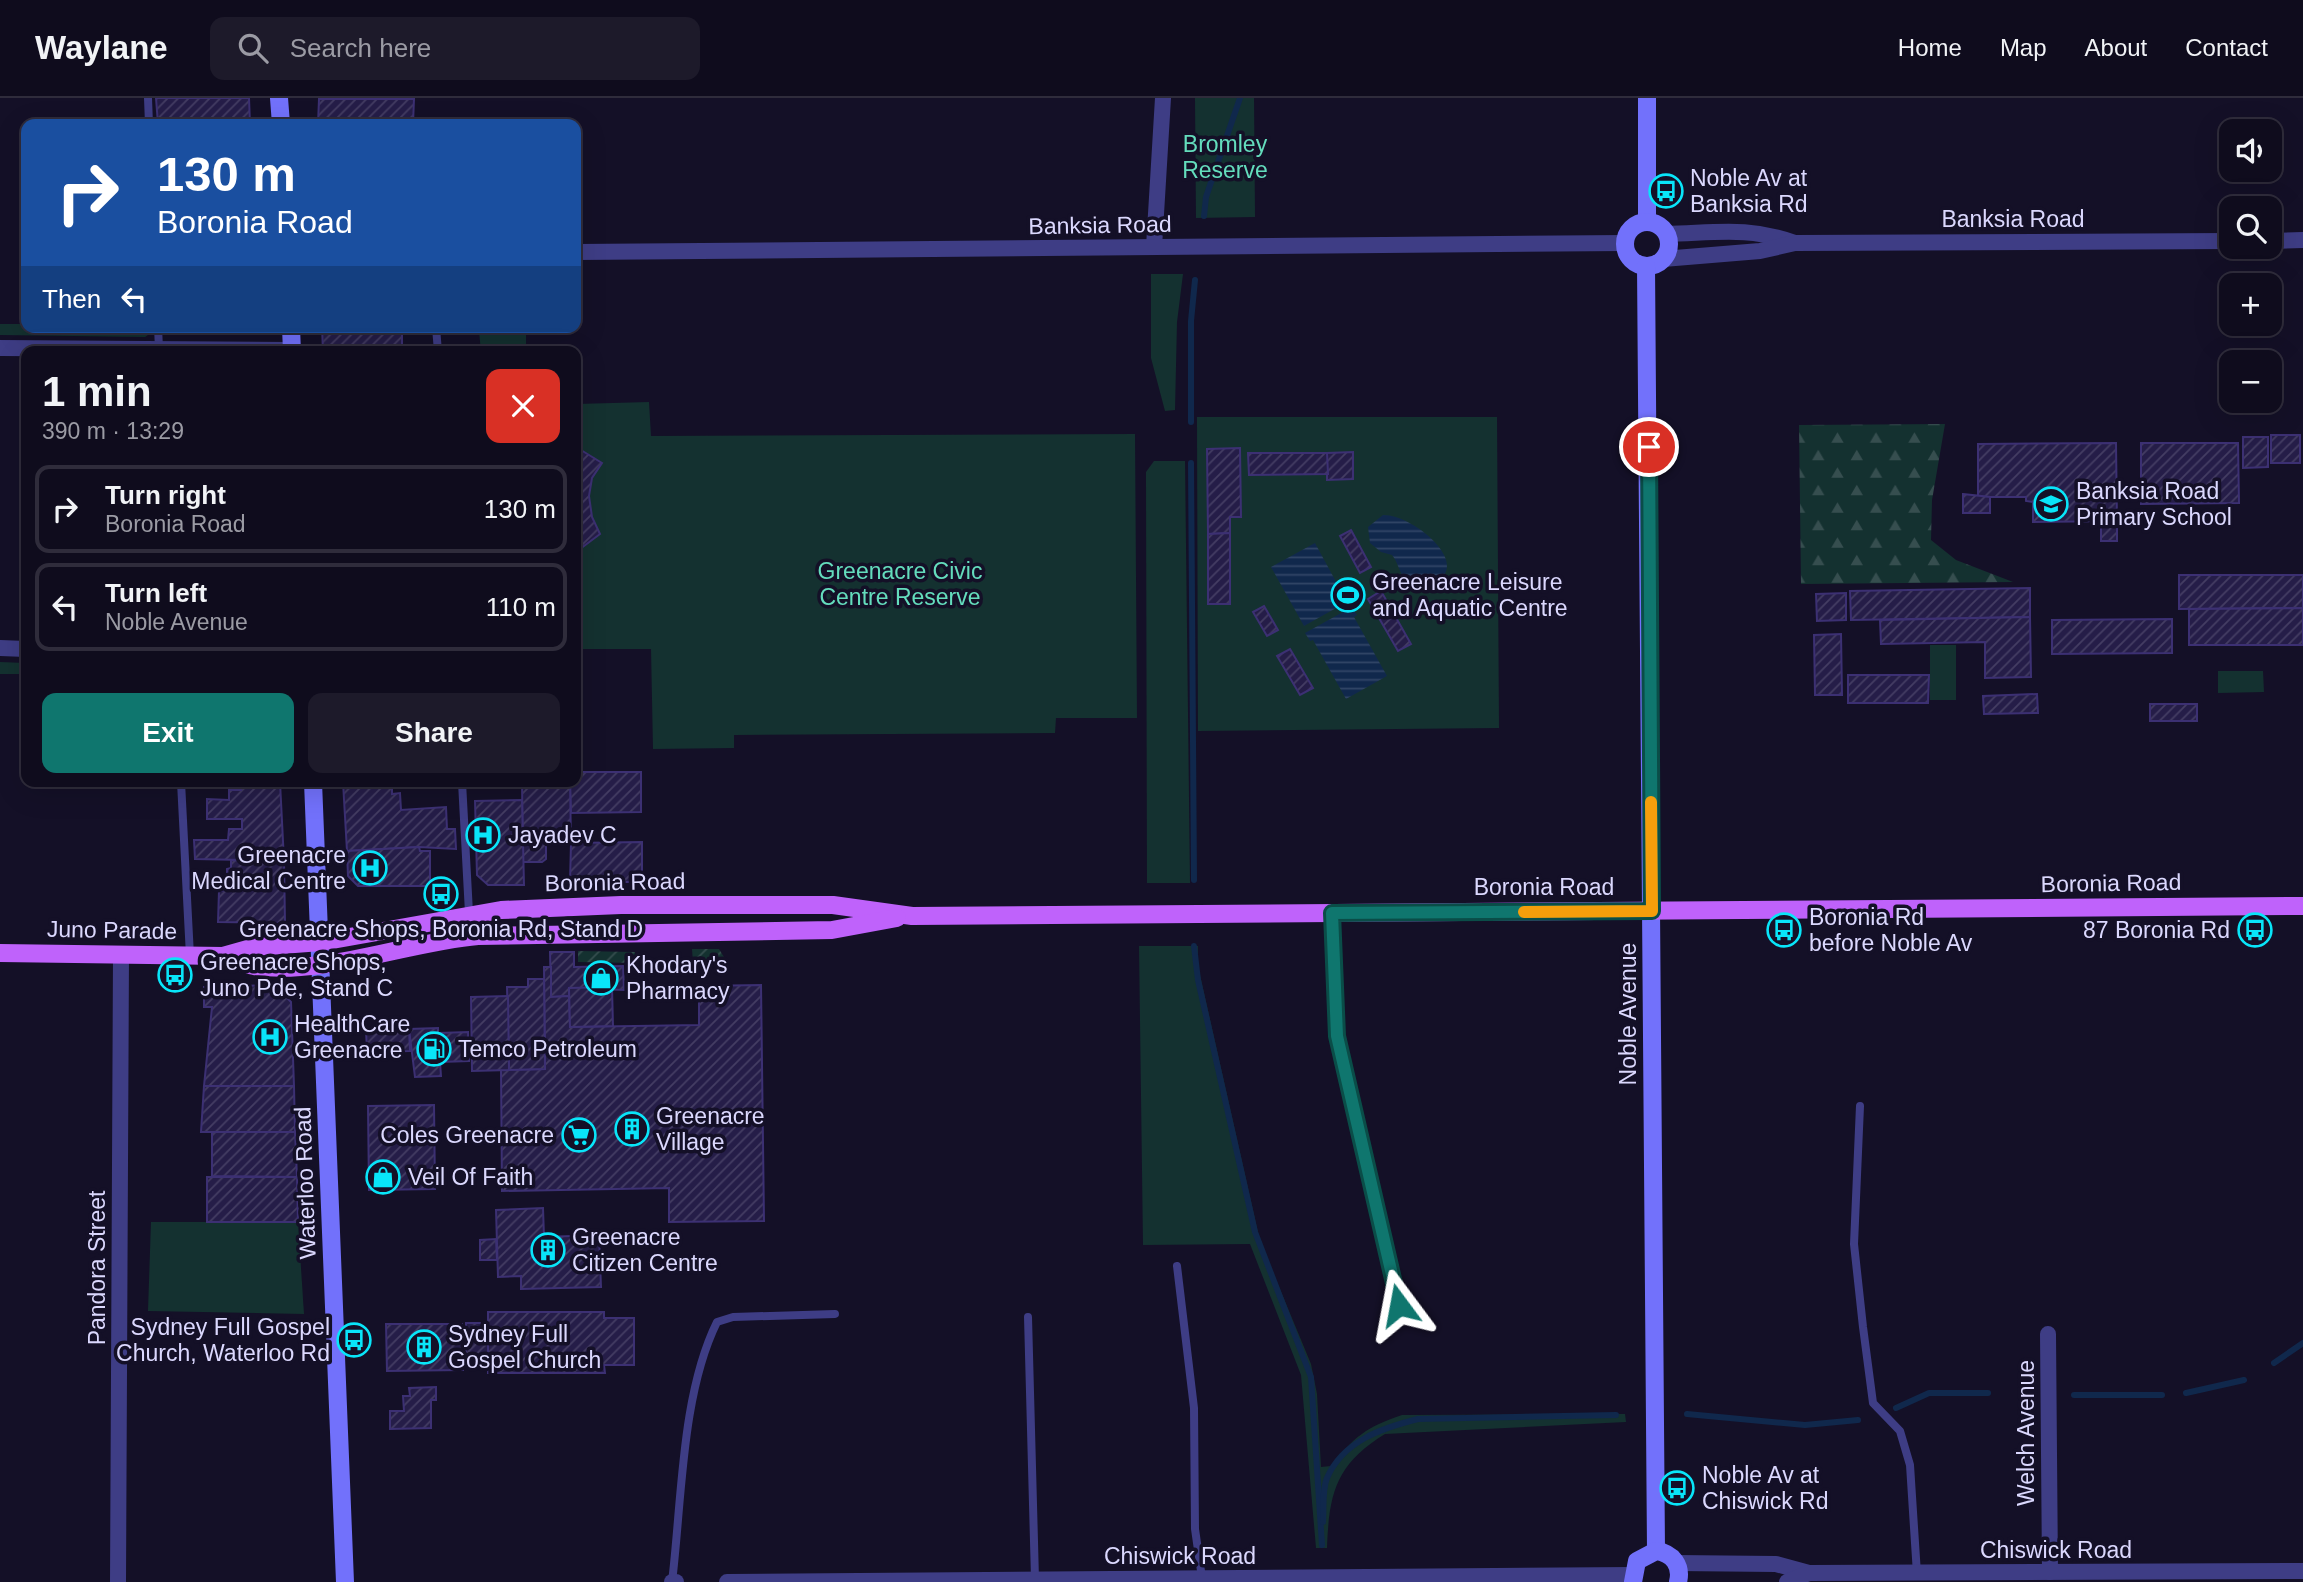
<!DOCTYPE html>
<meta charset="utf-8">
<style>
:root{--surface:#0f0c1d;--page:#1d1a2a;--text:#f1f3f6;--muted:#9b9ba4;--line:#2f2c3b;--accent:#0f766e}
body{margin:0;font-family:Arial,sans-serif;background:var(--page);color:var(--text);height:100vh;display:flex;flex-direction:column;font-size:26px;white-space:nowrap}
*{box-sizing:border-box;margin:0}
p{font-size:23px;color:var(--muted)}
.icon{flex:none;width:38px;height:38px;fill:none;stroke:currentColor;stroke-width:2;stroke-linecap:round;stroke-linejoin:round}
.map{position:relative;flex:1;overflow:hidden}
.details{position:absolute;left:21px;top:248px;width:560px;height:441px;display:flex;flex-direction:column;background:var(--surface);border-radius:14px;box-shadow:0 7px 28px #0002,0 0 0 2px var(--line)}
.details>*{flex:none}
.guide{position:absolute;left:21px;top:21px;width:560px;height:214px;border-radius:14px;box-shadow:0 7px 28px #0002,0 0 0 2px var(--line);background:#1a4fa0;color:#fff;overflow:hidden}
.controls{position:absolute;left:2219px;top:21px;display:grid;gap:14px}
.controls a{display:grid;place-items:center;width:63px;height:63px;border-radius:14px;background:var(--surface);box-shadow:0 7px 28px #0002,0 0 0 2px var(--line);font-size:35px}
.pin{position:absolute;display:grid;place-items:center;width:60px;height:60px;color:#fff;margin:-30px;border:4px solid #fff;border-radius:50%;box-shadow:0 2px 7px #0007}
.me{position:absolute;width:77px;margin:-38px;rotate:347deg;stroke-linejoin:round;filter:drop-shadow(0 0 5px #0008)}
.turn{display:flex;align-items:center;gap:24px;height:147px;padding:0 21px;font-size:32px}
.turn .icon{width:91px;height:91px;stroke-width:2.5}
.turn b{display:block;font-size:49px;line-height:60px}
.then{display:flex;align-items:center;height:66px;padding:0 21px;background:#0003;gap:14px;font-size:26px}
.round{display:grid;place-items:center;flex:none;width:74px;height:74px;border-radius:14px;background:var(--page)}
.summary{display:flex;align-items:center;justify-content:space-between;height:119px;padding:0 21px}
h1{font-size:42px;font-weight:700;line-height:52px}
.primary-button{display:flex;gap:14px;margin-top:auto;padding:14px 21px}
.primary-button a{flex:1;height:80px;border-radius:14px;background:var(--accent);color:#fff;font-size:28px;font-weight:700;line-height:80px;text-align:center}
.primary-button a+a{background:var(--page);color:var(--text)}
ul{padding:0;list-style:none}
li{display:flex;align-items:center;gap:21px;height:88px;margin:0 14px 10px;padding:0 7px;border:4px solid var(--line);border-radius:14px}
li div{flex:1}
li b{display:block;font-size:26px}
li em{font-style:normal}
header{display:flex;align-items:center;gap:42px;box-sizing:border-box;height:98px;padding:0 35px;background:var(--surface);border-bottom:2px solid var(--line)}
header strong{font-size:33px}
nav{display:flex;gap:38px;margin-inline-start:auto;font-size:24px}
.search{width:490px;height:63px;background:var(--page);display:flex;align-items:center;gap:18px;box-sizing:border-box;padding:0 24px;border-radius:14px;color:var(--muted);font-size:26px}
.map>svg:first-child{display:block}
.green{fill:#143130}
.forest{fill:url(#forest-firs)}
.garden{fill:url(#garden-furrows)}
.water{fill:url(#water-rules)}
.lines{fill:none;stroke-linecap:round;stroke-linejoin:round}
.stream{stroke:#10284c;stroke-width:6}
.building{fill:url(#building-hatch);stroke:#3c3073;stroke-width:2}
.lane{stroke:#3e3d85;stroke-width:8}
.street{stroke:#3e3d85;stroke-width:16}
.secondary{stroke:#7271fb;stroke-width:18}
.primary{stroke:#bf62fb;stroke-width:18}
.route-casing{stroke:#0a4d48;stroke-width:18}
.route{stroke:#0f766e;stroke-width:12}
.slow{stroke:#f59e0b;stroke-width:12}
.labels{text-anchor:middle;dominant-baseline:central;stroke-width:7;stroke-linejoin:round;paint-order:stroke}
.park-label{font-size:23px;fill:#64ddbd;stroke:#141027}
.poi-label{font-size:23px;fill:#dbd8fe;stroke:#141027;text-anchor:start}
.street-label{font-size:23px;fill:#dbd8fe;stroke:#141027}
</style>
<header>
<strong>Waylane</strong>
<div class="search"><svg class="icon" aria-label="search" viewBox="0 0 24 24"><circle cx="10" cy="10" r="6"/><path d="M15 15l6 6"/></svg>Search here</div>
<nav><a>Home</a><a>Map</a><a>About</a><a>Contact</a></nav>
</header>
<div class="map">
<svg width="2303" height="1484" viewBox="0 0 2303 1484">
<defs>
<pattern id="forest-firs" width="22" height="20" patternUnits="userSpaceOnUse" patternTransform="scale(1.75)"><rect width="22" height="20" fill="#143130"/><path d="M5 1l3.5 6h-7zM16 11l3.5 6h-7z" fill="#364e4f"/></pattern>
<pattern id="garden-furrows" width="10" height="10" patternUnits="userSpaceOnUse" patternTransform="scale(1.75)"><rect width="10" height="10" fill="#143130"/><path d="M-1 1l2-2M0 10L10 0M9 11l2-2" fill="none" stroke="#364e4f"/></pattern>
<pattern id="water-rules" width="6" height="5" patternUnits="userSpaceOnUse" patternTransform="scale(1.75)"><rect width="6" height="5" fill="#10284c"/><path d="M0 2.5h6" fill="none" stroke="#324667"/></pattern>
<pattern id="building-hatch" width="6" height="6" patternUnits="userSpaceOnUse" patternTransform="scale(1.75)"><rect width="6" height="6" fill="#251d48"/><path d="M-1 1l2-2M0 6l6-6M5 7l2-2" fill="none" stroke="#443d63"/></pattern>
</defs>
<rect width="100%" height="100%" fill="#141027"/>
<g class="green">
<polygon points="1195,0 1254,0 1255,119 1196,120"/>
<polygon points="1151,176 1183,176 1177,224 1175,312 1165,313 1151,260"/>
<polygon points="0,226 26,226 26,229 151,229 151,235 145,239 0,237"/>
<polygon points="449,229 526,229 526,254 481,254 479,233 449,236"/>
<polygon points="649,304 651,338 1135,336 1137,620 1056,620 1055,635 734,637 734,650 653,651 651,551 576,551 576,306"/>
<polygon points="1197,319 1497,319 1499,630 1198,633"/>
<polygon points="1154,363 1185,363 1190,785 1147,785 1146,374"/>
<rect x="1930" y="547" width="26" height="55"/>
<polygon points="0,564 26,565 26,576 0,576"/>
<polygon points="2218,573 2263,573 2264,594 2218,595"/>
<path d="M1139,848H1198V868L1260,1143L1311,1266L1317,1296L1321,1369L1331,1368C1354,1339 1366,1329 1402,1317L1625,1316L1626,1324L1385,1336C1336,1366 1329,1395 1327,1450H1316L1301,1277L1250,1146L1143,1147Z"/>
<polygon points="151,1124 298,1124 304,1216 148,1213"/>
</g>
<polygon class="forest" points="1945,326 1932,402 1931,442 1956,462 2013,484 1801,486 1799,327"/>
<g class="garden">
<polygon points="692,851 719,851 727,864 693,864"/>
<polygon points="578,853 635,854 636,865 578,864"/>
</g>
<g class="water">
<path d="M1383,417C1416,417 1477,471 1430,486C1423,488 1415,488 1409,484C1399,478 1399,465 1392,457L1381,454L1370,445L1368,429Z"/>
<polygon points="1315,445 1347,504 1304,528 1271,469"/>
<polygon points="1352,509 1357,517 1354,519 1387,578 1346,601 1313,542 1310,543 1305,535"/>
</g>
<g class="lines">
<g class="stream">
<polyline points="1204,118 1206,99 1240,0"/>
<polyline points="1191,324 1191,223 1195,182"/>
<polyline points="1191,365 1194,782"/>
<polyline points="1194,848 1198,882 1255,1134 1311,1279 1322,1447"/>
<polyline points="2274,1265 2303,1245"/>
<polyline points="2186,1295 2244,1282"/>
<polyline points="2074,1297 2162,1297"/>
<polyline points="1896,1310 1929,1295 1988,1295"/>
<polyline points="1687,1316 1805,1327 1858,1322"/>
<path d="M1323,1424C1324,1411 1322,1392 1327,1380C1343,1343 1382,1330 1418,1321L1616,1317"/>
</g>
</g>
<g class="building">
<polygon points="156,0 249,0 250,26 158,26"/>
<polygon points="319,1 414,1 413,26 318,26"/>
<polygon points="322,229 402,229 402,254 323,254"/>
<rect x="2271" y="337" width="29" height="28"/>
<polygon points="2243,339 2268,339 2268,369 2243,370"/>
<polygon points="2116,345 2117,423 2033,424 2033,404 2026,403 2026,399 1978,399 1978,346"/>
<polygon points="2141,345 2238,345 2239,405 2141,406"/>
<polygon points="576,349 602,365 592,380 589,398 592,419 600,436 576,454"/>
<polygon points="1240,350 1241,419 1230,419 1230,435 1208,436 1207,351"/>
<polygon points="1353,354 1353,381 1327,382 1327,355"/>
<polygon points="1248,355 1327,355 1328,376 1249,377"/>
<polygon points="1963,396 1990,399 1990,415 1963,415"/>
<rect x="2101" y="423" width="16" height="20"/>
<polygon points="1351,432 1371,469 1360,475 1340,438"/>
<polygon points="1230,435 1230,506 1208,506 1208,436"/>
<polygon points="2179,477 2303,477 2303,510 2179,511"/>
<polygon points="2030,490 2030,519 1851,522 1850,493"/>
<polygon points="1381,493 1411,546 1398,553 1368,501"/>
<polygon points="1846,495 1846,522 1817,523 1816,496"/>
<polygon points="1264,508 1278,532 1267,538 1253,514"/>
<polygon points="2303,510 2303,547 2189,547 2189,511"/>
<polygon points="2030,519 2031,579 1985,580 1985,544 1881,546 1880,522"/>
<polygon points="2172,521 2172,555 2052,556 2052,522"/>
<polygon points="1841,536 1842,597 1815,597 1814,537"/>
<polygon points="1290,551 1313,590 1300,597 1277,558"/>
<polygon points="1848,577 1929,577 1928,605 1848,605"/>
<polygon points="2037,596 2038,615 1984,616 1983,598"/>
<rect x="2150" y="606" width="47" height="17"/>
<polygon points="576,674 641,674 641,714 571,715 570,684 576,684"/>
<polygon points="241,684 280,684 284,763 195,761 194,742 228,742 229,731 242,731 242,721 207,721 207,701 229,702 229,692 241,692"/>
<polygon points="343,684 392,684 392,696 400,695 401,712 446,709 447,731 455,731 456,751 419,749 347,753"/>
<polygon points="522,684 570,684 571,745 546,745 546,761 542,764 523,764"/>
<polygon points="522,702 524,787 488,787 477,777 475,703"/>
<polygon points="642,744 642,784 570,784 571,745"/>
<polygon points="419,749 420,753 430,753 430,788 358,788 348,778 347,753"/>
<polygon points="231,762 284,763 285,825 218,824 219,793 227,792 227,771 231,770"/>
<polygon points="550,854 574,854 574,869 623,868 624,892 569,890 569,898 551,899"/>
<polygon points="544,869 551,869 551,899 569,898 570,929 699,927 699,888 761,887 764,1123 669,1124 669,1090 502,1093 501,972 545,971"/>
<polygon points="528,881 544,881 545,971 509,972 507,889 528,889"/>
<polygon points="275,887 291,904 294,988 204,988 212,909 204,909 204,889"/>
<polygon points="612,889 613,928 570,929 569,890"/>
<polygon points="508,898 509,972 472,973 471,899"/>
<polygon points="438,930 438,935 468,934 469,963 440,964 441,978 415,979 409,931"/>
<polygon points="409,931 410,953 367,954 366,932"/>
<polygon points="204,988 294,988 295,1034 201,1034"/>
<polygon points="434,1007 435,1091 369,1092 368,1008"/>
<polygon points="212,1034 295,1034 297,1079 212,1078"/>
<polygon points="207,1079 297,1079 298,1124 207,1124"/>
<polygon points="543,1110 544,1139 599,1137 601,1189 521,1191 521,1178 498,1179 496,1112"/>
<polygon points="496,1141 497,1162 480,1162 480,1142"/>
<polygon points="488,1214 604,1214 604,1220 634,1220 634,1267 604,1267 605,1275 488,1275"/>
<rect x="466" y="1225" width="22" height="37"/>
<polygon points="386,1226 462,1226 463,1272 387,1273"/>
<polygon points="436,1289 436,1302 431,1302 431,1330 390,1331 390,1313 404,1313 403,1298 410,1298 409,1290"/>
</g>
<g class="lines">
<g class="lane">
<polyline points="148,0 149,26"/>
<polyline points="158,229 159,251"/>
<polyline points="436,229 438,254"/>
<polyline points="181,684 190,858"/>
<polyline points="462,684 469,815"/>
<polyline points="1860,1008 1854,1146 1863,1229 1873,1305 1900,1333 1910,1367 1917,1476"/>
<polyline points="1177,1168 1194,1310 1195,1431 1202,1480"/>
<polyline points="1028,1219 1035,1481"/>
<path d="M672,1484C682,1403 681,1297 717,1224L733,1219L835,1216"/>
</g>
<g class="street">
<path d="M1666,136C1715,135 1748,128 1795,145"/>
<polyline points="2270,143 2303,142"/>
<polyline points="1154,149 1163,0"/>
<polyline points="576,154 1625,145"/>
<polyline points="1663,161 1760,153 1795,145 2231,143"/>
<polyline points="0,250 292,252"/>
<polyline points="0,550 26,551"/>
<polyline points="1332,815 1337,938 1399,1207"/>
<polyline points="2048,1236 2050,1474"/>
<polyline points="1676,1465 1776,1466 1809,1475"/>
<polyline points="118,1484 121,857"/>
<polyline points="672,1484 676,1484"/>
<polyline points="727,1484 1632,1477"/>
<polyline points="1787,1484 1809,1475 2303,1473"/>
</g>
<g class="secondary">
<polyline points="279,0 281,26"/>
<polyline points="1647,124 1647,0"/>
<circle cx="1647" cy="146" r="22"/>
<polyline points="1646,168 1656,1453"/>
<polyline points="291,229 292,254"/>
<polyline points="313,684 345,1484"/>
<path d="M1633,1484L1637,1463L1656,1453C1673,1455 1682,1468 1678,1484"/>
</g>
<g class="primary">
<polyline points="0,855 223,858 255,849 321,844 501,812 621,807 833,807 912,818 2303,808"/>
<path d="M223,858C233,861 244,866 254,868C323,878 408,844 478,838L832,832L897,820"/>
</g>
</g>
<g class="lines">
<defs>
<polyline id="route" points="1399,1207 1337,938 1332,815 1652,813 1649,349"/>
</defs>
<use href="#route" class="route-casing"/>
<use href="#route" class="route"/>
<polyline class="slow" points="1524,814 1652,813 1651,704"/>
</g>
<defs>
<symbol id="bus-ring" viewBox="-11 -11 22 22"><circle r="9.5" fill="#141027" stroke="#09e5f9" stroke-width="1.5"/><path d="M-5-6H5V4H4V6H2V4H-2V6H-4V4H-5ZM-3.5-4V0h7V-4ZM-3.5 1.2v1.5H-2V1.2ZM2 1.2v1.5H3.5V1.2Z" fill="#09e5f9"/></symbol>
<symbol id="school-ring" viewBox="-11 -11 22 22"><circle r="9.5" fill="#141027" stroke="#09e5f9" stroke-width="1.5"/><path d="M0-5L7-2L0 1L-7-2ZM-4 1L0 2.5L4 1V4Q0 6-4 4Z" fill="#09e5f9"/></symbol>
<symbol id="stadium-ring" viewBox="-11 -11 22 22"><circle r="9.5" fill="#141027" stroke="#09e5f9" stroke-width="1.5"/><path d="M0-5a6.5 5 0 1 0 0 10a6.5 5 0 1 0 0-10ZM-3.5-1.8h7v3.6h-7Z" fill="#09e5f9"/></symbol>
<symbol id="hospital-ring" viewBox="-11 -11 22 22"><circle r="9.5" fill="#141027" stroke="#09e5f9" stroke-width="1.5"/><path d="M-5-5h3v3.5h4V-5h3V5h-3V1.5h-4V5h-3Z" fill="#09e5f9"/></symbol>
<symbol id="shop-ring" viewBox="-11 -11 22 22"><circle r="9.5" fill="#141027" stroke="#09e5f9" stroke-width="1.5"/><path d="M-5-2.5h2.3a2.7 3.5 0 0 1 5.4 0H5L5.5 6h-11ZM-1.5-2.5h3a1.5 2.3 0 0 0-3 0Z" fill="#09e5f9"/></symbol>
<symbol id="fuel-ring" viewBox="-11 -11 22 22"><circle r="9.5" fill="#141027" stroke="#09e5f9" stroke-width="1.5"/><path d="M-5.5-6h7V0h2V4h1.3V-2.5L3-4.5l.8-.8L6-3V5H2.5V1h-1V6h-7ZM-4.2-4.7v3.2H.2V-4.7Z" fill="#09e5f9"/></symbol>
<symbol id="building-ring" viewBox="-11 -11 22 22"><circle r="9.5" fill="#141027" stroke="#09e5f9" stroke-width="1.5"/><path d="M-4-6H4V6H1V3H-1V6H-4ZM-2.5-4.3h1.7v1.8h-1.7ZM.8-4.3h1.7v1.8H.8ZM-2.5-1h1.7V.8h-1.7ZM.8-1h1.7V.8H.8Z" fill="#09e5f9"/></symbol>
<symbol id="supermarket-ring" viewBox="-11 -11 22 22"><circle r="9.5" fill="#141027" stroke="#09e5f9" stroke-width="1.5"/><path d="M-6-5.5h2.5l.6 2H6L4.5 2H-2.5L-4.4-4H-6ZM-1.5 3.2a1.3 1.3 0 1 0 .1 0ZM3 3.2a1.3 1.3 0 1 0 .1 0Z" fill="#09e5f9"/></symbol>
</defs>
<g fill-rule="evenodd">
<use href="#bus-ring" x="1647" y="74" width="38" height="38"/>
<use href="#school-ring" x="2032" y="387" width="38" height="38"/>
<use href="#stadium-ring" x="1329" y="478" width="38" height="38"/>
<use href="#hospital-ring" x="464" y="718" width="38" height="38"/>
<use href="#hospital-ring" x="351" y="751" width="38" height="38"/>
<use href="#bus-ring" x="422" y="777" width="38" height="38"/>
<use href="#bus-ring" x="1765" y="813" width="38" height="38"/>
<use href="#bus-ring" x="2236" y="813" width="38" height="38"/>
<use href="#bus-ring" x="156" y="858" width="38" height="38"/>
<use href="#shop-ring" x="582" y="861" width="38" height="38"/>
<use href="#hospital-ring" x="251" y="920" width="38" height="38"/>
<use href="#fuel-ring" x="415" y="932" width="38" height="38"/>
<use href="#building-ring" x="613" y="1012" width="38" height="38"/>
<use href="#supermarket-ring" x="560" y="1018" width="38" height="38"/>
<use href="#shop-ring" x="364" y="1060" width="38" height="38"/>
<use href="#building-ring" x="529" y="1133" width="38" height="38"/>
<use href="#bus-ring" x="335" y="1223" width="38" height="38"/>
<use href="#building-ring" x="405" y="1230" width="38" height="38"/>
<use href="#bus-ring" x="1658" y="1371" width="38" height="38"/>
</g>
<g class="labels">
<g class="park-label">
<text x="1225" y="46">Bromley<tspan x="1225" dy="26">Reserve</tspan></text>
<text x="900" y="473">Greenacre Civic<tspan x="900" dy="26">Centre Reserve</tspan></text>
</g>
<g class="poi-label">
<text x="1690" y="80">Noble Av at<tspan x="1690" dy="26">Banksia Rd</tspan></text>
<text x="2076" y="393">Banksia Road<tspan x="2076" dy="26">Primary School</tspan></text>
<text x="1372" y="484">Greenacre Leisure<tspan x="1372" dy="26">and Aquatic Centre</tspan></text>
<text x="508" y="737">Jayadev C</text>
<text x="346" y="757" text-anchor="end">Greenacre<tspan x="346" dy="26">Medical Centre</tspan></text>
<text x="1809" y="819">Boronia Rd<tspan x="1809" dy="26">before Noble Av</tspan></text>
<text x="441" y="831" text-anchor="middle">Greenacre Shops, Boronia Rd, Stand D</text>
<text x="2230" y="832" text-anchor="end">87 Boronia Rd</text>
<text x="200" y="864">Greenacre Shops,<tspan x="200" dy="26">Juno Pde, Stand C</tspan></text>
<text x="626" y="867">Khodary's<tspan x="626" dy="26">Pharmacy</tspan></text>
<text x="294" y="926">HealthCare<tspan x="294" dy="26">Greenacre</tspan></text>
<text x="458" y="951">Temco Petroleum</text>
<text x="656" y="1018">Greenacre<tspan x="656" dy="26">Village</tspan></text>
<text x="554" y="1037" text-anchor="end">Coles Greenacre</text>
<text x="408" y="1079">Veil Of Faith</text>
<text x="572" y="1139">Greenacre<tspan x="572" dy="26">Citizen Centre</tspan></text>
<text x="330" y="1229" text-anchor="end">Sydney Full Gospel<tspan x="330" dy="26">Church, Waterloo Rd</tspan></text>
<text x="448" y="1236">Sydney Full<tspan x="448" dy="26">Gospel Church</tspan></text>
<text x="1702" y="1377">Noble Av at<tspan x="1702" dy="26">Chiswick Rd</tspan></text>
</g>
<g class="street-label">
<text x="2013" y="121">Banksia Road</text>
<text transform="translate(1100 127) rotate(-1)">Banksia Road</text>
<text transform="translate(615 784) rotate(-1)">Boronia Road</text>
<text transform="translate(2111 785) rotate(-1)">Boronia Road</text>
<text x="1544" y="789">Boronia Road</text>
<text transform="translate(112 832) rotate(1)">Juno Parade</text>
<text transform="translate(1628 916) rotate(-90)">Noble Avenue</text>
<text transform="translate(305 1085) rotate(-92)">Waterloo Road</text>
<text transform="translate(97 1170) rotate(-90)">Pandora Street</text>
<text transform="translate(2026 1335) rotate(-90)">Welch Avenue</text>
<text x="2056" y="1452">Chiswick Road</text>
<text x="1180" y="1458">Chiswick Road</text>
</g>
</g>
</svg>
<div class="controls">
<a><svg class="icon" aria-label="sound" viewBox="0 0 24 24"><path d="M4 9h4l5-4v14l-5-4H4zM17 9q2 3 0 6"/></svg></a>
<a><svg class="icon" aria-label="search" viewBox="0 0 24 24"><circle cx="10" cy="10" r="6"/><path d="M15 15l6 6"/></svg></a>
<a>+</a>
<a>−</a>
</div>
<div class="pin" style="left:1649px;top:349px;background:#d93025"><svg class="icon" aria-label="arrive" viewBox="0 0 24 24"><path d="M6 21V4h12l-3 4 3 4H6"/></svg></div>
<svg class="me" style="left:1399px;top:1207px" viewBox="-20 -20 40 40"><path d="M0-17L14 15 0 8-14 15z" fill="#0f766e" stroke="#fff" stroke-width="4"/></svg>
<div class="guide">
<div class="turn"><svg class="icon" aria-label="right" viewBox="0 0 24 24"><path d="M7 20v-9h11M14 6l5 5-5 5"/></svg><div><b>130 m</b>Boronia Road</div></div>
<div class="then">Then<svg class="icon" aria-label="left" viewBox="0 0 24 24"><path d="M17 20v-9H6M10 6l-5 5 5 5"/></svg></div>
</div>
<section class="details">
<div class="summary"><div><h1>1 min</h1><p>390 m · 13:29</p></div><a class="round" style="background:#d93025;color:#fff"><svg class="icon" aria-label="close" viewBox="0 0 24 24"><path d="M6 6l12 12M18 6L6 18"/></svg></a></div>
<ul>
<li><svg class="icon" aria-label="right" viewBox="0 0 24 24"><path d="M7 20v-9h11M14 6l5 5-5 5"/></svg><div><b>Turn right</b><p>Boronia Road</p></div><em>130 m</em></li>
<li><svg class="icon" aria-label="left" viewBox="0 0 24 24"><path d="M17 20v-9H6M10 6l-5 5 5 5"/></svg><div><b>Turn left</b><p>Noble Avenue</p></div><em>110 m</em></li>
</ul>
<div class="primary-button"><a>Exit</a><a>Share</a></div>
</section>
</div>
